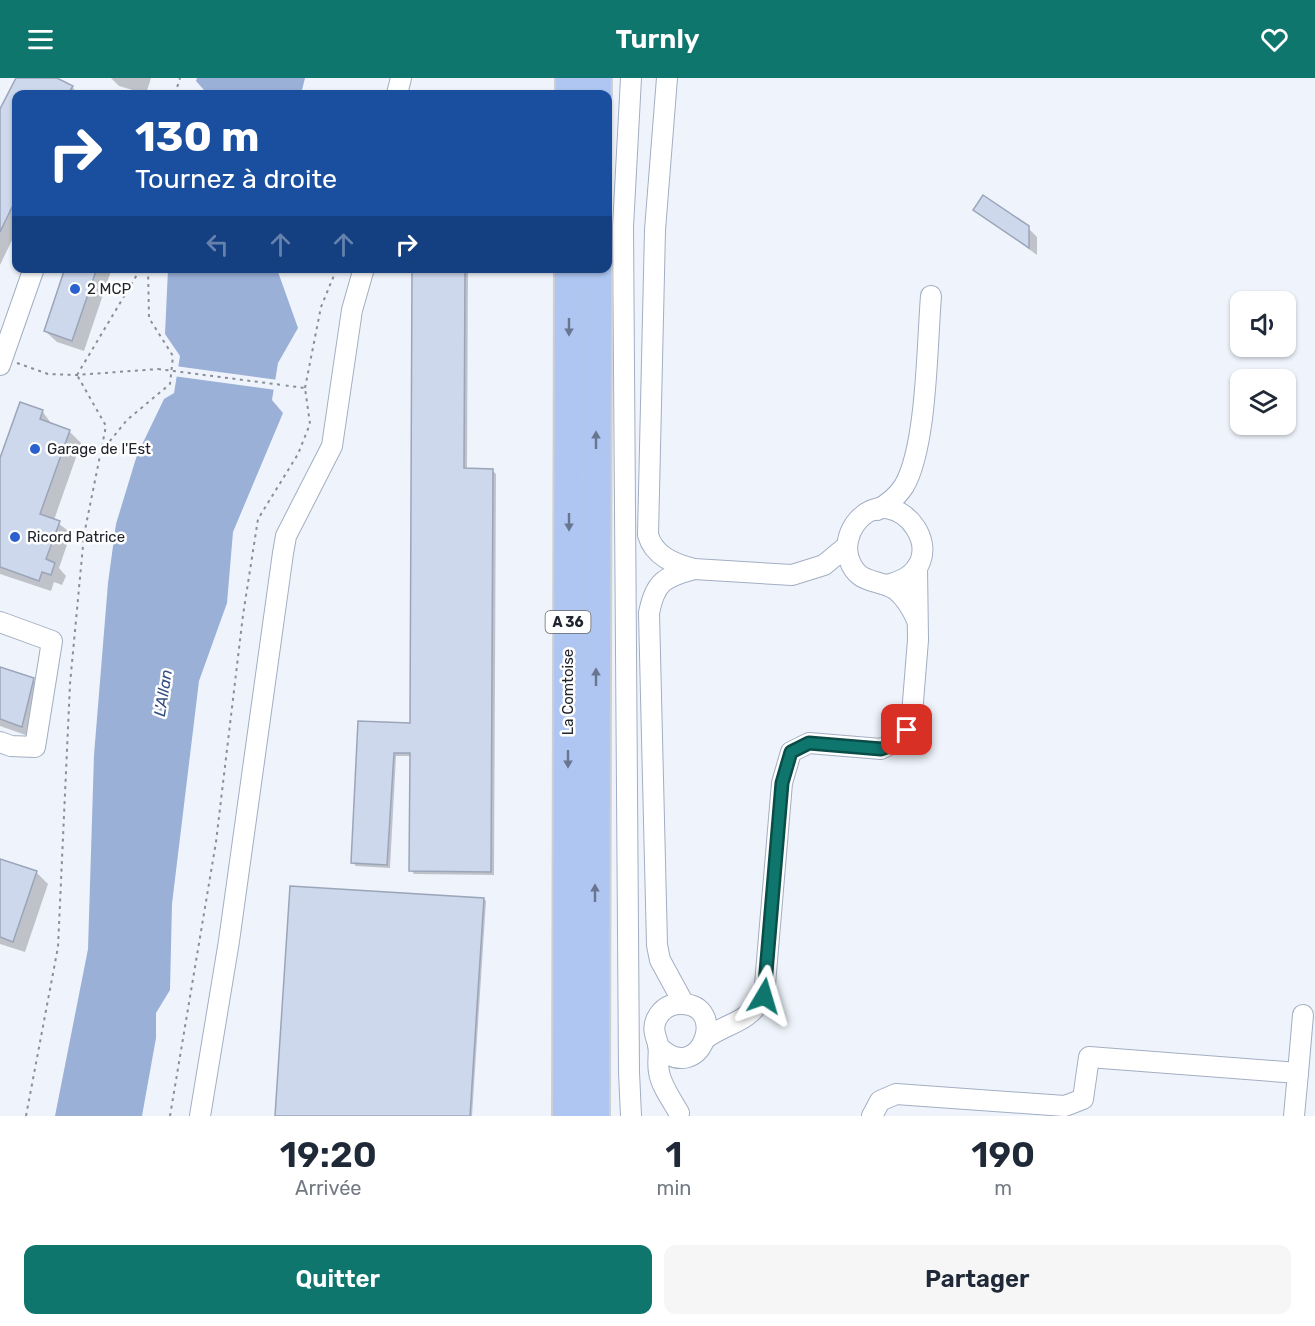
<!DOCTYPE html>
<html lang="fr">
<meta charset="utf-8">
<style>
:root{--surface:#fff;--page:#f6f6f7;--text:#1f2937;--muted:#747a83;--accent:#0f766e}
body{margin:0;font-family:Rubik,sans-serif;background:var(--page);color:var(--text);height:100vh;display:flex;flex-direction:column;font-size:22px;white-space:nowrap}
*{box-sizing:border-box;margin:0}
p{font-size:20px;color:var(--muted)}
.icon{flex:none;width:33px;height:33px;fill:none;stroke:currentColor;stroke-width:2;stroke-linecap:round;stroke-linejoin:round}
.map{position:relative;height:1038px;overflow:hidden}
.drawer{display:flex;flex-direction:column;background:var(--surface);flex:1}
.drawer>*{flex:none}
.hud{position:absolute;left:12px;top:12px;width:600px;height:183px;border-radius:12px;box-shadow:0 2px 4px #0004;background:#1a4fa0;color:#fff;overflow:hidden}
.buttons{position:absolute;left:1230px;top:213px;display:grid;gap:12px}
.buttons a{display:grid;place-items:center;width:66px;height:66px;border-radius:12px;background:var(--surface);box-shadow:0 2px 4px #0004;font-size:30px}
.pin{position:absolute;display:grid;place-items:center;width:51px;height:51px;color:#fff;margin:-26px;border-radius:12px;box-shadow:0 3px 9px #0006}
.me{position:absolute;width:66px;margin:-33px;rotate:7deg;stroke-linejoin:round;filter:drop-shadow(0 0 4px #0008)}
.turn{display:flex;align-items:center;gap:21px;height:126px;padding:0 24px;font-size:27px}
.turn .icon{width:78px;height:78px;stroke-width:2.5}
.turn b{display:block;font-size:42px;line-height:51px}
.lanes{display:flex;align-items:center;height:57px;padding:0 24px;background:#0003;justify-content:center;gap:30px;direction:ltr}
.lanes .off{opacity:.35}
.eta{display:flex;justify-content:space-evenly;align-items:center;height:102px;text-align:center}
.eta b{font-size:36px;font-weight:600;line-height:42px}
.cta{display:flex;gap:12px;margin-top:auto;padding:12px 24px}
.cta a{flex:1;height:69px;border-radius:12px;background:var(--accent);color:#fff;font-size:24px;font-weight:600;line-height:69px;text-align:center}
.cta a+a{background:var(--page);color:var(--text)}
header{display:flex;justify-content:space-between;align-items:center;height:78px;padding:0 24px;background:var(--accent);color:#fff;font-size:27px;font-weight:600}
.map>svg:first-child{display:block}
.water{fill:#9ab0d7}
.pier{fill:#eff4fc}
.shadow{fill:#0003}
.building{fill:#cdd8ec;stroke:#9ba5b9;stroke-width:1.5}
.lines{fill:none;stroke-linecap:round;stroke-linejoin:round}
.minor-casing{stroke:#a3aec2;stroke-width:22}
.highway-casing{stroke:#cecfd1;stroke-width:32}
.path{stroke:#8a8f97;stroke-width:2;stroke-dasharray:3 4.5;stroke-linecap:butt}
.minor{stroke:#fff;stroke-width:20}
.highway{stroke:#aec6f1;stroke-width:28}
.path-bridge{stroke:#8a8f97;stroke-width:2;stroke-dasharray:3 4.5;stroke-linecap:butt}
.oneway{fill:#68768f}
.route-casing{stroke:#0a4d48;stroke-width:15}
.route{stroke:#0f766e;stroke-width:10}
.poi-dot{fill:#2a61ce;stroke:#fff;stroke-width:2}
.labels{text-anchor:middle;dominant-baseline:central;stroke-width:5;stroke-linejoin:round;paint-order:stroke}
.shield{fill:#fff;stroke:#64666c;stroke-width:1.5}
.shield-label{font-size:14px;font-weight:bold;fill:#21252d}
.poi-label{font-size:15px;fill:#21252d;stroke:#fff;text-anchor:start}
.street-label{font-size:15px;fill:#21252d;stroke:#fff}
.water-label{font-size:16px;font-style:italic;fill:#344f82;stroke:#fff}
</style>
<header><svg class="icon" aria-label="menu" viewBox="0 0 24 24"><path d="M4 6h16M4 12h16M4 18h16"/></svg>Turnly<svg class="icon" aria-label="heart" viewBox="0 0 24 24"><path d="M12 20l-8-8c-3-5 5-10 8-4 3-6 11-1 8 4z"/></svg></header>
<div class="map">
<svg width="1315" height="1038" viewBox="0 0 1315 1038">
<rect width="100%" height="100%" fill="#eff4fc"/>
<g class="water">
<polygon points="197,0 305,0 301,16 204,16 204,12 196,3"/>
<polygon points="168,191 277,191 298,250 278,285 272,322 283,335 233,454 227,525 199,603 172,826 170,912 156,935 156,960 142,1038 55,1038 88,871 94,677 108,505 116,446 137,377 164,321 174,315 180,278 165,256"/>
</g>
<polygon class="pier" points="175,288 278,302 276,312 173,298"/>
<g class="shadow">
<polygon points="17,0 54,0 72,9 79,16 16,16 16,154 0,187 0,34"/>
<polygon points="111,0 151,0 146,16 119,8"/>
<polygon points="975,132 1028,150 1037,159 1037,177"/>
<polygon points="67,190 112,190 84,273 57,264 45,253"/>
<polygon points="414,190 468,190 467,392 492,392 496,396 494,797 414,796 411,792 411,678 396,678 390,790 356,788 352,784 360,644 411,647"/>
<polygon points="21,326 43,334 53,348 69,353 81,365 54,442 71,455 59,490 66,498 62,507 54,504 51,513 0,496 0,385"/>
<polygon points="0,590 33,602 45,613 34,660 0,648"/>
<polygon points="0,782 37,795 48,806 25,874 0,866"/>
<polygon points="484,821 486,823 472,1038 277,1038"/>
</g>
<g class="building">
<polygon points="16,0 57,0 73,8 68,16 16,16 16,121 0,154 0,31"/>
<polygon points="983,117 1029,148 1029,170 973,132"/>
<polygon points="65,190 97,190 72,263 44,253"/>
<polygon points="412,190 465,190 464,390 493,391 491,794 409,793 410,675 394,675 387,787 351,785 358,643 410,645"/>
<polygon points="20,324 43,332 40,341 70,352 40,436 60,443 46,481 55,485 51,497 42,494 39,503 0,489 0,380"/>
<polygon points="0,589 34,600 22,649 0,641"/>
<polygon points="0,781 37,793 13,864 0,859"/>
<polygon points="290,808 484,820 470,1038 275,1038"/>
</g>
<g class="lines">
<defs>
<g id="minor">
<polyline points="631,0 623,149 629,994 631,1038"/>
<path d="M667,0L655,152L648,457C654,478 674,486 694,491L792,497L824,487L847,468"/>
<polyline points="397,16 401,0"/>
<polyline points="0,287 34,190"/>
<path d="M877,432C888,426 897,419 904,408C927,369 927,266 931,218"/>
<path d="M886,507C966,490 895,392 855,446C848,456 845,470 849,481C858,508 878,500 896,512C906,520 912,531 917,542"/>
<polyline points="0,544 52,563 35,669 11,668 0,664"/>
<path d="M684,926L660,882L657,867L649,535C655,504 664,499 694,491"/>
<path d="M706,960C733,942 745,947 764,918L782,705L791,674L809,665L881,671L899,662L907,652L912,636L918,562L917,489"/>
<path d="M658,968C700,1011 731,925 680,926C670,926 662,931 657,940C652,950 655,956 658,966C660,974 657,985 659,994C661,1008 672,1022 679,1035"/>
<polyline points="1298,995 1303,937"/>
<polyline points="200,1038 229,863 283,475 286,458 332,368 352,232 364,190"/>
<polyline points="872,1038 880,1023 896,1016 1065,1028 1083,1021 1089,979 1298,995 1294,1038"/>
</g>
<g id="highway">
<polyline points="570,16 570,0"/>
<polyline points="597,16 597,0"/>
<polyline points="567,1038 569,190"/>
<polyline points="595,1038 597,190"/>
</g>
</defs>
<use href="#minor" class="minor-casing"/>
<use href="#highway" class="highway-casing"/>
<g class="path">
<polyline points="175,16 180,0"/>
<polyline points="17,285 48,296 77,297 158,291"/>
<polyline points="77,297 141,190"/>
<polyline points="305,310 321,229 337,190"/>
<polyline points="105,369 127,342 170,306 173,278 149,240 148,190"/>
<polyline points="26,1038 58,869 70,606 84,457 106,348 77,297"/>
<polyline points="170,1038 216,764 243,537 258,441 298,376 310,346 305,310 282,307"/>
</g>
<use href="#minor" class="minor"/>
<use href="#highway" class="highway"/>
<polyline class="path-bridge" points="158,291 282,307"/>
</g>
<defs><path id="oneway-solid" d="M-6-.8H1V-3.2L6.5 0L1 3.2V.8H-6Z" transform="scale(1.5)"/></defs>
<g class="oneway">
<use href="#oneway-solid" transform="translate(569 249) rotate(90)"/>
<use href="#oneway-solid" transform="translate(596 362) rotate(-90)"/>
<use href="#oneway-solid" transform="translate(569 444) rotate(90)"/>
<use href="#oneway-solid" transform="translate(596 599) rotate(-90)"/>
<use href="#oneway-solid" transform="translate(568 681) rotate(90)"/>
<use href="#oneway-solid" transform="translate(595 815) rotate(-90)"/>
</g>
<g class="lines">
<defs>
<polyline id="route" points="764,918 782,705 791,674 809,665 881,671 890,668 907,652"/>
</defs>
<use href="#route" class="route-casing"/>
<use href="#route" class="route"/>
</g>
<g class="poi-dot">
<circle cx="75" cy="211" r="6"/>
<circle cx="35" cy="371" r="6"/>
<circle cx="15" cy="459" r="6"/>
</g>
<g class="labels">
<rect class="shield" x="545.5" y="533" width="45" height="22" rx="4.5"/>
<g class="shield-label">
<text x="568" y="544">A 36</text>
</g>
<g class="poi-label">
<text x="87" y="211">2 MCP</text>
<text x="47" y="371">Garage de l'Est</text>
<text x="27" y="459">Ricord Patrice</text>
</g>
<g class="street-label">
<text transform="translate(568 614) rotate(-90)">La Comtoise</text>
</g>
<g class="water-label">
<text transform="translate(163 615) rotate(-81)">L'Allan</text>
</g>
</g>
</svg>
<div class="buttons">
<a><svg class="icon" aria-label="sound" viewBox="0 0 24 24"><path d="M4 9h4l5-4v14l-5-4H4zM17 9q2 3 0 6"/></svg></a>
<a><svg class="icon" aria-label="layers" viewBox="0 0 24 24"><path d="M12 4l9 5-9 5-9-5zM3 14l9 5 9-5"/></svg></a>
</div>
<div class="pin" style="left:907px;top:652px;background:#d93025"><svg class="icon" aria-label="arrive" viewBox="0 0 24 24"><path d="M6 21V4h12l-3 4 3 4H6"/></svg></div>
<svg class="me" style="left:764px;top:918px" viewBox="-20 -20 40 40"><path d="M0-17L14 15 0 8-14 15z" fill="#0f766e" stroke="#fff" stroke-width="4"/></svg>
<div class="hud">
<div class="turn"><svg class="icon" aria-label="right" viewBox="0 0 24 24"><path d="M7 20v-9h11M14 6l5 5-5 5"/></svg><div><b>130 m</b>Tournez à droite</div></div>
<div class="lanes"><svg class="icon off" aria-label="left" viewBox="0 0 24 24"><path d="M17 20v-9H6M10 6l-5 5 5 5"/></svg><svg class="icon off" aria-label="ahead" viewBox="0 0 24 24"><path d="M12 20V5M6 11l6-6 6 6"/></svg><svg class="icon off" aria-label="ahead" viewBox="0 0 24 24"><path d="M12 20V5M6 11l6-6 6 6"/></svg><svg class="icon" aria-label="right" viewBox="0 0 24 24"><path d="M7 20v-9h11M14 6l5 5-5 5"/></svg></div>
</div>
</div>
<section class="drawer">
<div class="eta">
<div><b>19:20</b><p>Arrivée</p></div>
<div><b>1</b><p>min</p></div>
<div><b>190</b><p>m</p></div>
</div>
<div class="cta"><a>Quitter</a><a>Partager</a></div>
</section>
